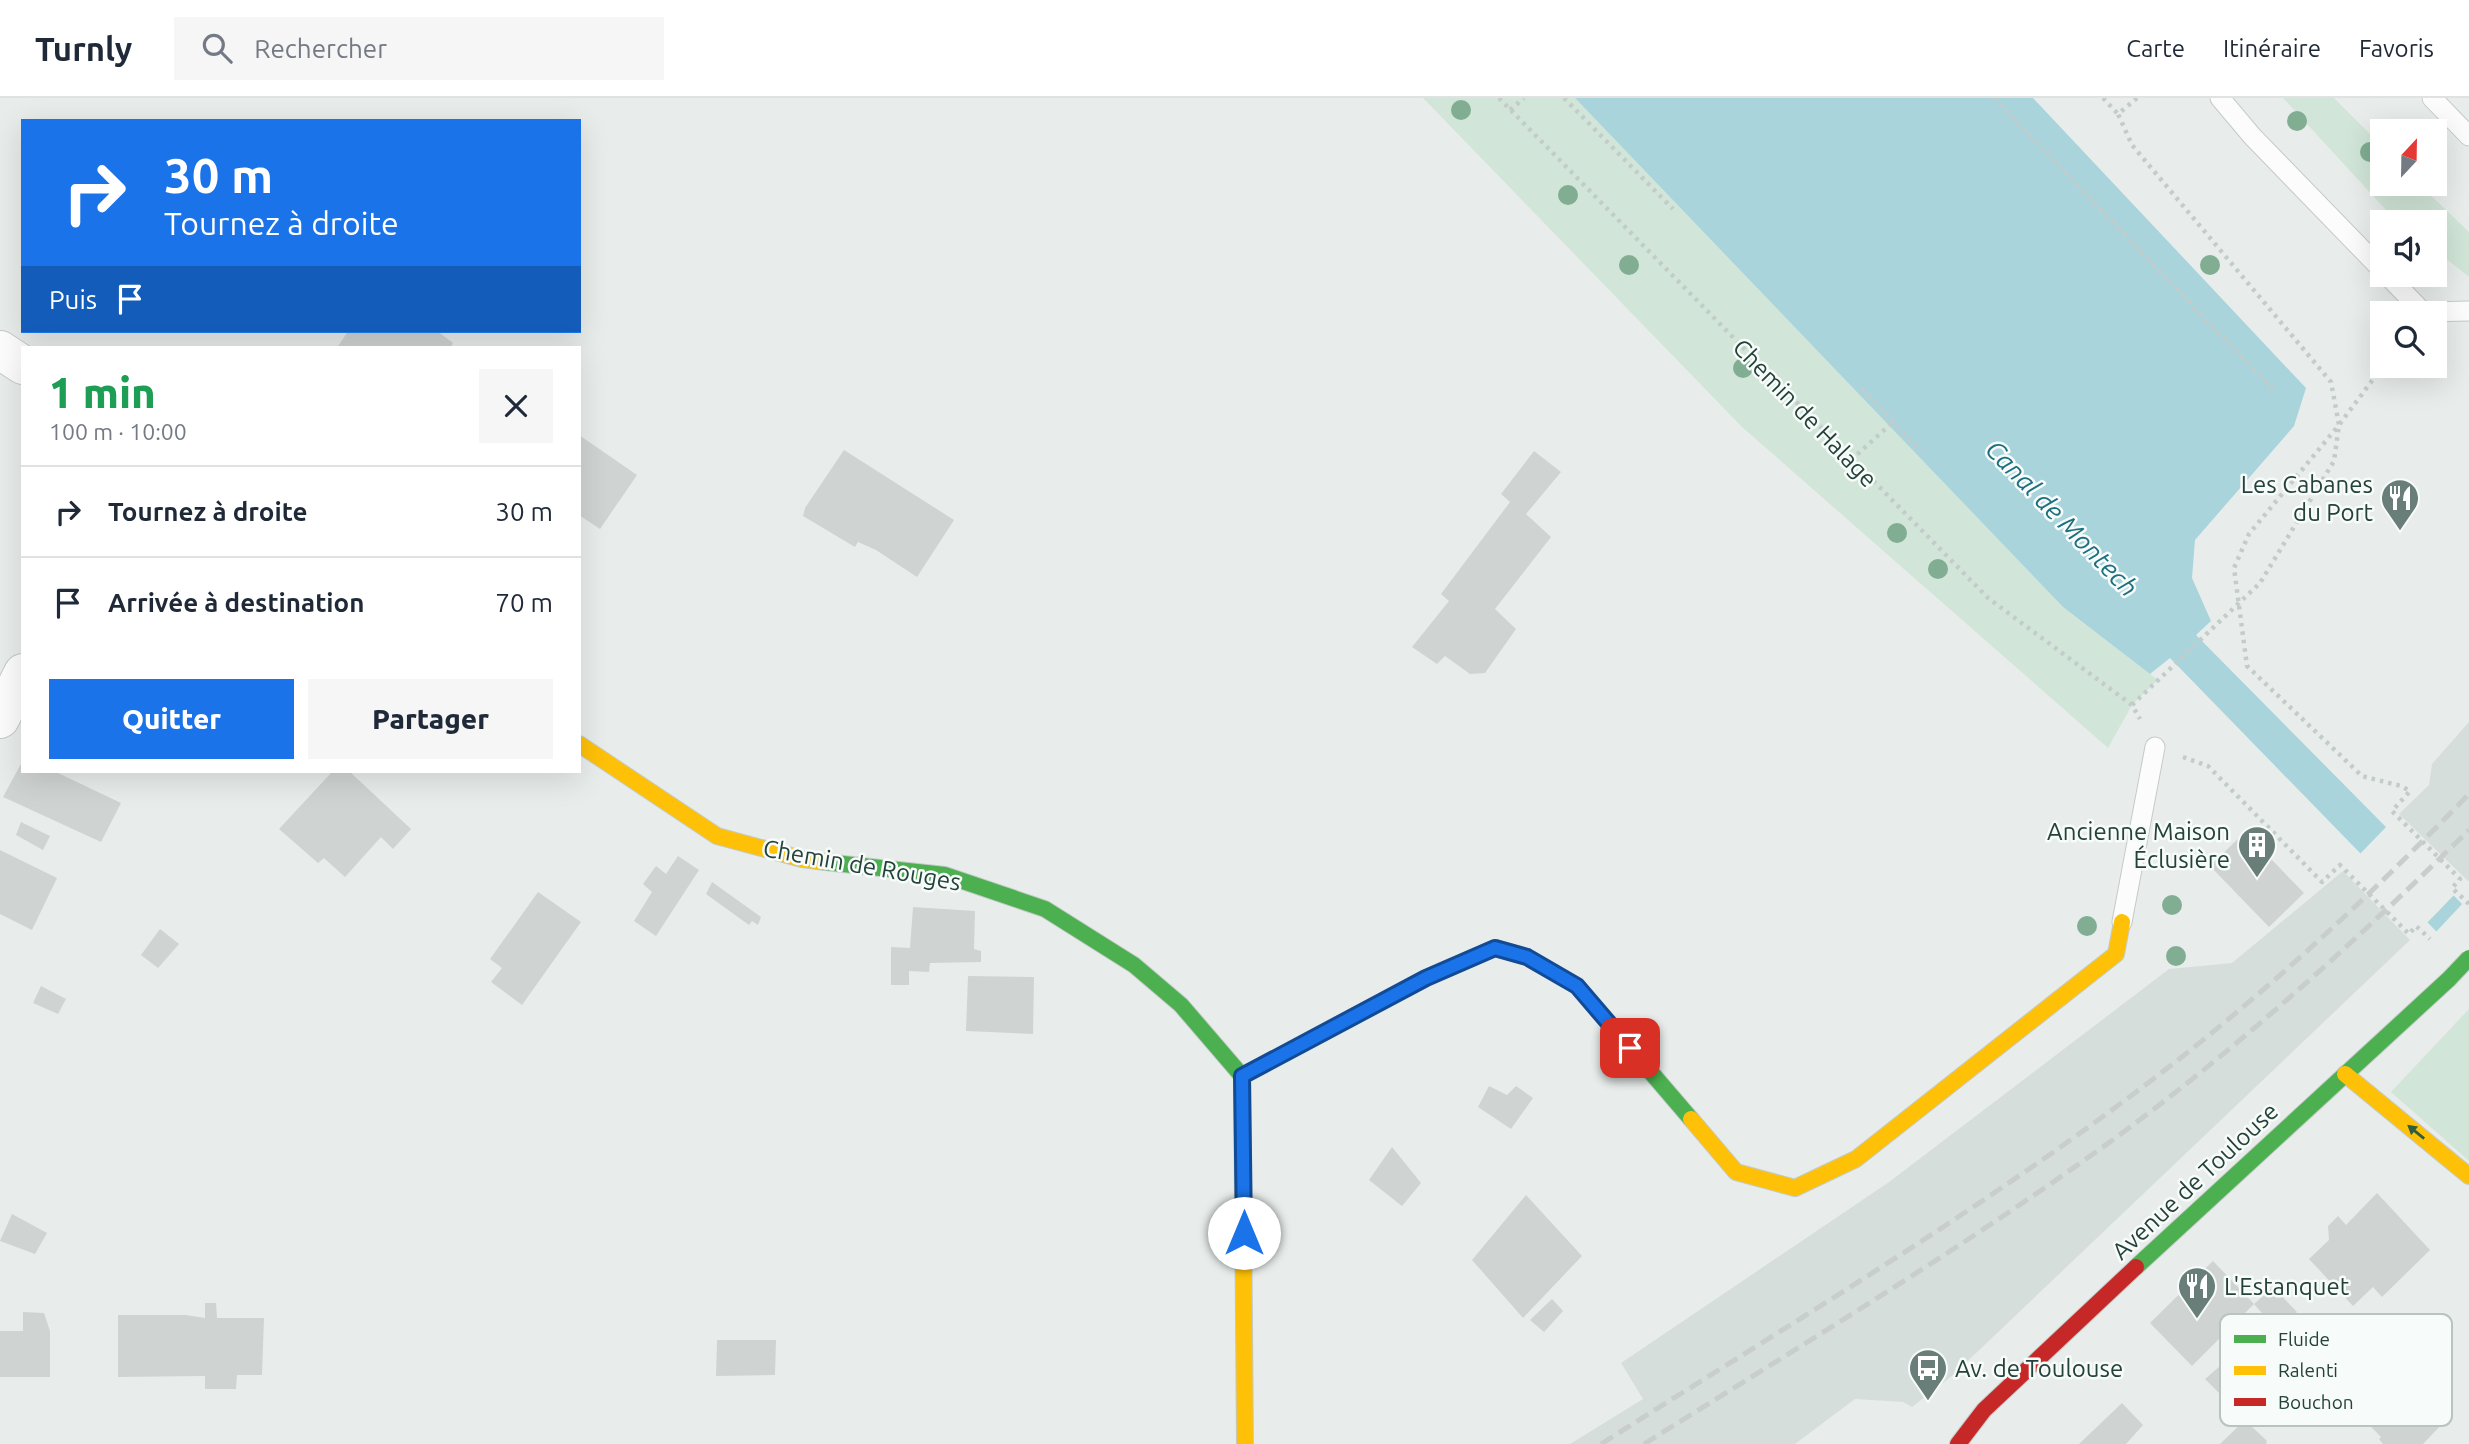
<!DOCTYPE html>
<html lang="fr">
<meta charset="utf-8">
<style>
:root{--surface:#fff;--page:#f6f6f7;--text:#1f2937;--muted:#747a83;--line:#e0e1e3;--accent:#1a73e8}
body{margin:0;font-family:Ubuntu,sans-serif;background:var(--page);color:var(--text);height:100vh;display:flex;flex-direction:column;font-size:26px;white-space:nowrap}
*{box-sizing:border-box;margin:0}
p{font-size:23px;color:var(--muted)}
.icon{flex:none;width:38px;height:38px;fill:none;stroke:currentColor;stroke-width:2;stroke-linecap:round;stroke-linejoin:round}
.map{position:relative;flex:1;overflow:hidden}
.panel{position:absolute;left:21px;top:248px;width:560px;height:427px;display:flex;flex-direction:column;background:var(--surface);border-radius:0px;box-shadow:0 7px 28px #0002}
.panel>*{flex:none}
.banner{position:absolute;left:21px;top:21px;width:560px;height:214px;border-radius:0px;box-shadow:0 7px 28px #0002;background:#1a73e8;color:#fff;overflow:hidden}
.needle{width:46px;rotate:22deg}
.buttons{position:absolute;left:2370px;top:21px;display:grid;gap:14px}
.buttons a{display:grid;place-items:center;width:77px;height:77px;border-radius:0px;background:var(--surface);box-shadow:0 7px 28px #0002;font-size:35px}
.pin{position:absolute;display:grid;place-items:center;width:60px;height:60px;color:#fff;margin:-30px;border-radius:14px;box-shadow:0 4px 10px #0006}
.me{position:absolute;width:77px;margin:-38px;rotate:0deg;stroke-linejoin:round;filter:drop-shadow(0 0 5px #0008)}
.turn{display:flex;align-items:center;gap:24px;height:147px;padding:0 28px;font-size:32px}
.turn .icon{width:91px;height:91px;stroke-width:2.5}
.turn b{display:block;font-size:49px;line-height:60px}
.then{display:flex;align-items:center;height:66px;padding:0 28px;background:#0003;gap:14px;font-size:26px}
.round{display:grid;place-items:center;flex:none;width:74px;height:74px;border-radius:0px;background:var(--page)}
.summary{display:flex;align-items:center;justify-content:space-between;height:119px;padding:0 28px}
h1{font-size:42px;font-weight:800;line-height:52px;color:#1e9e55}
.primary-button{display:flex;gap:14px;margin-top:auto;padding:14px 28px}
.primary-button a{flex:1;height:80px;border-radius:0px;background:var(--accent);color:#fff;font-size:28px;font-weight:800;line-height:80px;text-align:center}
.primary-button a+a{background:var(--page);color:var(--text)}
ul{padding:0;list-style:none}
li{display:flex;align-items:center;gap:21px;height:91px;padding:0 28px;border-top:2px solid var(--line)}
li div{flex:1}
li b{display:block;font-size:26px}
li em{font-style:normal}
header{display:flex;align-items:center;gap:42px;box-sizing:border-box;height:98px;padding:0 35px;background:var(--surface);border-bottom:2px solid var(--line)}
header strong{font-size:33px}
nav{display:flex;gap:38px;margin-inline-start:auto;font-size:24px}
.search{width:490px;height:63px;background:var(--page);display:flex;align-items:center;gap:18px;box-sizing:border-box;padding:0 24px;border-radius:0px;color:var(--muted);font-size:26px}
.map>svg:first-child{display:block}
.built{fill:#d6dedb}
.green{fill:#d1e6d8}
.water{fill:#a9d4db}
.pier{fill:#e8edeb}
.building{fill:#cfd4d2}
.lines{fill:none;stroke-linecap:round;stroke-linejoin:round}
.lane-casing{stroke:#c5cac8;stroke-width:21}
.street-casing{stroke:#c5cac8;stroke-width:40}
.fast-casing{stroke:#c3cbc8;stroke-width:18}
.slow-casing{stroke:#c3cbc8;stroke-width:18}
.jam-casing{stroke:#c3cbc8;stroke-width:18}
.path{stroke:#c3ccca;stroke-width:4.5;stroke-dasharray:3.5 5;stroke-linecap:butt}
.lane{stroke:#fcfcfc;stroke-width:19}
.street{stroke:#fcfcfc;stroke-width:38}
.fast{stroke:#4caf50;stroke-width:16}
.slow{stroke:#ffc107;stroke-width:16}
.jam{stroke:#c62828;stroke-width:16}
.rail{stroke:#c9cdcc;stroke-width:5;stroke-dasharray:14 7;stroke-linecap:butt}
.fast-bridge-casing{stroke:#c3ccc9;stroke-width:18;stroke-linecap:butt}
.fast-bridge{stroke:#4caf50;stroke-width:16}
.tree{fill:#81ae93}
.oneway{fill:#2e5d40}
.route-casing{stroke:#114b97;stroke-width:18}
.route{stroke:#1a73e8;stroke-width:12}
.labels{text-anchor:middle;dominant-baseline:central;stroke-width:5;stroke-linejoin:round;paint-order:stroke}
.street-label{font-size:24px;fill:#24423a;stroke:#f7fbf9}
.poi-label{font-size:24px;fill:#24423a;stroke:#f7fbf9;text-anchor:end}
.water-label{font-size:26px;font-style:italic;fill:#1c6f80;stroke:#f7fbf9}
.key{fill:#f7fbf9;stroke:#b8c4c0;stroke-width:2}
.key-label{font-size:19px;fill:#24423a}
</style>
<header>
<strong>Turnly</strong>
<div class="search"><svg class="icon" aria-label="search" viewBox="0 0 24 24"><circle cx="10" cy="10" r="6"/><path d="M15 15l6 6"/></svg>Rechercher</div>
<nav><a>Carte</a><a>Itinéraire</a><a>Favoris</a></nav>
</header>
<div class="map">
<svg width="2469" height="1346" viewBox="0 0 2469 1346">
<rect width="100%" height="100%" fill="#e8edeb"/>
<g class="built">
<polygon points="2469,624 2469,783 2468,783 2399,716 2429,687 2432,666"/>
<polygon points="2343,773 2410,842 1953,1277 1912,1309 1903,1304 1855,1301 1795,1346 1570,1346 1643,1301 1621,1265 1889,1084 2169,871 2232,865"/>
</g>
<g class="green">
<polygon points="1423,0 1575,0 2063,509 2158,582 2132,607 2108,650 1742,329"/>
<polygon points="2283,0 2334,0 2382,48 2382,86 2419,86 2469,134 2469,179 2434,151 2434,124 2401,124 2387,113"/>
<polygon points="2469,911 2469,1063 2391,994"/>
</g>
<polygon class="water" points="1575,0 2033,0 2306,290 2294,328 2195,442 2192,480 2211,523 2196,537 2469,813 2469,867 2170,560 2150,576 2063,509"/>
<g class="pier">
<polygon points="2388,727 2456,795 2425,827 2358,758"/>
<polygon points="2464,804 2469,808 2469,870 2434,836"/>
</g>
<g class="building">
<polygon points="348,233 437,233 453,245 450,250 337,250"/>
<polygon points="579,337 637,377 600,431 579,417"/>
<polygon points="844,352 954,422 917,479 876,452 858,444 855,449 803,418 805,410"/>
<polygon points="1534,353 1561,374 1526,416 1551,439 1495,511 1516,531 1485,575 1470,576 1445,558 1437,566 1412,549 1449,503 1441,496 1510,404 1501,396"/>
<polygon points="23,662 23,674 56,674 121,705 101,744 3,699"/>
<polygon points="332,674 350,674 411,731 393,751 381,739 345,779 324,760 318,765 279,731"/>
<polygon points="21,724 50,738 43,752 16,737"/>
<polygon points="2245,734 2304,795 2269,829 2210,768"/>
<polygon points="0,752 57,780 32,832 0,816"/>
<polygon points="678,758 699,772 656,838 634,823 652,794 643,786 656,768 666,776"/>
<polygon points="712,784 761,819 758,827 752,823 749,827 706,796"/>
<polygon points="538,794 581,824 522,907 491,884 502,870 490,861"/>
<polygon points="913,809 975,813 974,851 981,853 981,864 930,865 929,874 909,873 909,887 891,887 891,849 910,850"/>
<polygon points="160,831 179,846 158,870 141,857"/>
<polygon points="968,878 1034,879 1033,936 966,933"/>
<polygon points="41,888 66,901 58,916 33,905"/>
<polygon points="1489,988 1507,997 1516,988 1533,1000 1511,1031 1478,1009"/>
<polygon points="1392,1049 1421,1085 1402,1108 1369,1082"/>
<polygon points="2377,1095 2430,1152 2382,1199 2373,1189 2353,1208 2309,1161 2329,1142 2328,1128 2338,1118 2346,1127"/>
<polygon points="1526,1097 1582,1158 1523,1220 1472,1162"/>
<polygon points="12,1116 47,1135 35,1156 0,1143"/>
<polygon points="2213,1163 2254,1206 2192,1268 2150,1225"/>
<polygon points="2273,1189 2297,1214 2288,1223 2306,1243 2295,1253 2254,1206"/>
<polygon points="1552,1201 1563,1213 1544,1234 1530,1222"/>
<polygon points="205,1205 216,1205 217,1220 264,1220 262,1277 237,1277 236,1291 205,1291 205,1278 118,1279 118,1217 186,1217 205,1220"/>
<polygon points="23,1214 44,1215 50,1233 50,1279 0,1279 0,1233 23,1233"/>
<polygon points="717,1242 776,1242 775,1277 716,1278"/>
<polygon points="2391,1248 2444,1305 2436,1314 2443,1325 2423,1346 2383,1346 2379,1341 2381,1339 2340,1297"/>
<polygon points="2219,1269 2247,1297 2234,1310 2205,1281"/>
<polygon points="2122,1305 2143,1327 2126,1346 2079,1346"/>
<polygon points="2249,1313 2257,1320 2250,1327 2267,1343 2266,1346 2220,1346 2245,1322 2242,1320"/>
</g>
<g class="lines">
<defs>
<g id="lane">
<polyline points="2220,0 2252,38 2382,172"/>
<polyline points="2432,0 2469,38"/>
<polyline points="2387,177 2423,214 2469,213"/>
<polyline points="2122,824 2155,649"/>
</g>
<g id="street">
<polyline points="0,252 23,267"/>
<polyline points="0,621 23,575"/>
</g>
<g id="fast">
<polyline points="825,764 945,777 1045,811 1134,867 1181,907 1242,978 1243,1105"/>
<polyline points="1242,978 1426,880 1495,850 1527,859 1577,888 1691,1021"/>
<polyline points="2136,1169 2449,881"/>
</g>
<g id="slow">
<polyline points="579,646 717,738 802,761 825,764"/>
<polyline points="2345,976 2469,1078"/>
<polyline points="1691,1021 1736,1074 1795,1090 1856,1061 2116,856 2122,824"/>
<polyline points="1243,1105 1245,1346"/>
</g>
<polyline id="jam" points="1958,1346 1984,1312 2136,1169"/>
</defs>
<use href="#lane" class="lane-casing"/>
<use href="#street" class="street-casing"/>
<use href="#fast" class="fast-casing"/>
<use href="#slow" class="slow-casing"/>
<use href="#jam" class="jam-casing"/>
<g class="path">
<polyline points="1499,0 1988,500 2132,607 2140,621"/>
<polyline points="1564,0 1673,111"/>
<polyline points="1994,0 2274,293"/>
<polyline points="2103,0 2118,16"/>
<polyline points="2137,0 2118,16 2132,47 2331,284 2339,327 2249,436 2234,470 2247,568 2362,678 2401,688 2410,693 2392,713 2460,781 2452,790 2469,806"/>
<polyline points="1510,12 1524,0"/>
<polyline points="1862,291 1921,354"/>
<polyline points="1851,362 1893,324"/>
<polyline points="2132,607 2260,485 2334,363 2339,327 2383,268"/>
<polyline points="2183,659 2208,668 2322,784 2340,767 2409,836 2416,828 2430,841"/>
</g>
<use href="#lane" class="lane"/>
<use href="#street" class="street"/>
<use href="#fast" class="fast"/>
<use href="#slow" class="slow"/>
<use href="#jam" class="jam"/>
<g class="rail">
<path d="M1601,1346C1785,1229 1974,1117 2148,985C2263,898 2368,800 2469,696"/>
<path d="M1644,1346C1802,1247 1963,1150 2114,1041C2241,948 2357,842 2469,732"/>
</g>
<defs>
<polyline id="fast-bridge" points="2449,881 2469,860"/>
</defs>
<use href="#fast-bridge" class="fast-bridge-casing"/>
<use href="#fast-bridge" class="fast-bridge"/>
</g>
<g class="tree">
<circle cx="1461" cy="12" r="10"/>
<circle cx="2297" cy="23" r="10"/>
<circle cx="2370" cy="54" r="10"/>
<circle cx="1568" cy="97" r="10"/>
<circle cx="1629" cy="167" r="10"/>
<circle cx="2210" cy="167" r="10"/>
<circle cx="1743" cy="270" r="10"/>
<circle cx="1897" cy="435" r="10"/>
<circle cx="1938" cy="471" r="10"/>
<circle cx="2172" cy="807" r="10"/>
<circle cx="2087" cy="828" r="10"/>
<circle cx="2176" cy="858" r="10"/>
</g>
<defs><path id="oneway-solid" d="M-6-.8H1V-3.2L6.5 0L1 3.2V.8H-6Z" transform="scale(1.75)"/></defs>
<use class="oneway" href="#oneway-solid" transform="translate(2416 1034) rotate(-141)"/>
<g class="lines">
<defs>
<polyline id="route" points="1244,1135 1242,978 1426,880 1495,850 1527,859 1577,888 1630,950"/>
</defs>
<use href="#route" class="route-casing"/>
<use href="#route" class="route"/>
</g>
<defs>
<symbol id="restaurant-pin" viewBox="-11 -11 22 30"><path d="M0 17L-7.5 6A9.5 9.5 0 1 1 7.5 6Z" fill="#697e78" stroke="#f7fbf9"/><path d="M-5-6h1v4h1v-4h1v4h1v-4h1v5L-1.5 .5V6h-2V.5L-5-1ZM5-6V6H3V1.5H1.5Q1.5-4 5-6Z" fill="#fff"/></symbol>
<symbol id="building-pin" viewBox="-11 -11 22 30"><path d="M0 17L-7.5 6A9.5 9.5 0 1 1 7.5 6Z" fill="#697e78" stroke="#f7fbf9"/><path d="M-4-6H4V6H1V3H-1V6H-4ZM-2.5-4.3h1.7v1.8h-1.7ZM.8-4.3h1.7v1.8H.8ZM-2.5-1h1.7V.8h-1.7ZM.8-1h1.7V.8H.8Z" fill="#fff"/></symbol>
<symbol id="bus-pin" viewBox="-11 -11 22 30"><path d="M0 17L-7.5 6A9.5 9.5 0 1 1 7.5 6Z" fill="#697e78" stroke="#f7fbf9"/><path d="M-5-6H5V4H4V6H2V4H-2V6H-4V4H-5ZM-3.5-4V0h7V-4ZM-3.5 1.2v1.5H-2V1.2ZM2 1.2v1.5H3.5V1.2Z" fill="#fff"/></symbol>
</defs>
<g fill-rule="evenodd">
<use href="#restaurant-pin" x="2378" y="378" width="44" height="60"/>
<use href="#building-pin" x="2235" y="725" width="44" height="60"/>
<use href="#restaurant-pin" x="2175" y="1166" width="44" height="60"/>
<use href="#bus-pin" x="1906" y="1248" width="44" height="60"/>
</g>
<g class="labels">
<g class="street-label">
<text transform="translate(1805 315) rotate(46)">Chemin de Halage</text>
<text transform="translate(862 767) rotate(10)">Chemin de Rouges</text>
<text transform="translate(2195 1083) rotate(-43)">Avenue de Toulouse</text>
</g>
<g class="poi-label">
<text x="2373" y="386">Les Cabanes<tspan x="2373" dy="28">du Port</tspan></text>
<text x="2230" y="733">Ancienne Maison<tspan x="2230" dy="28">Éclusière</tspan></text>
<text x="2224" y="1188" text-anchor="start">L'Estanquet</text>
<text x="1955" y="1270" text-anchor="start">Av. de Toulouse</text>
</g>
<g class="water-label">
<text transform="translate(2062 420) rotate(46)">Canal de Montech</text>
</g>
</g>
<rect x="2220" y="1216" width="232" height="112" rx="10" class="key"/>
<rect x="2234" y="1237" width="32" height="8" fill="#4caf50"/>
<rect x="2234" y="1268" width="32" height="9" fill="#ffc107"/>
<rect x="2234" y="1300" width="32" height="8" fill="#c62828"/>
<g class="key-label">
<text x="2278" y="1248">Fluide</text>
<text x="2278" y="1279">Ralenti</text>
<text x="2278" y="1311">Bouchon</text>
</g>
</svg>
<div class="buttons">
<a><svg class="needle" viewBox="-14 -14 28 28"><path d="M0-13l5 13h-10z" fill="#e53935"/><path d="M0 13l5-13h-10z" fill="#747a83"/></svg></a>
<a><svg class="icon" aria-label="sound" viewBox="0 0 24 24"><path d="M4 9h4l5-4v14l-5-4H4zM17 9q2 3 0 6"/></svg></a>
<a><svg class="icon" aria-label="search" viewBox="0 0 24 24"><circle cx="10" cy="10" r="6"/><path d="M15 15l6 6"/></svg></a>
</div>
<div class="pin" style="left:1630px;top:950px;background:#d93025"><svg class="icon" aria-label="arrive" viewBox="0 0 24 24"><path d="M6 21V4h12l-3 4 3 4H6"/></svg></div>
<svg class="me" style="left:1244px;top:1135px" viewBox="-20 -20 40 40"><circle r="19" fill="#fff"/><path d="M0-13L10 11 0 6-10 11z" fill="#1a73e8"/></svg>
<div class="banner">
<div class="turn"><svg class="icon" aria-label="right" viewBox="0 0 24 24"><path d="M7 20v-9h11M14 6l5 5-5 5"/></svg><div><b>30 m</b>Tournez à droite</div></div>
<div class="then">Puis<svg class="icon" aria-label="arrive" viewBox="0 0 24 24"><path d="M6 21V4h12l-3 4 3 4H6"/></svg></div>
</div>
<section class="panel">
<div class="summary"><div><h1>1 min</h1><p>100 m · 10:00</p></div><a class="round"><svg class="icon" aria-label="close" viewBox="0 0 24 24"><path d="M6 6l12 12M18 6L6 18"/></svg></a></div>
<ul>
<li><svg class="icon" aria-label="right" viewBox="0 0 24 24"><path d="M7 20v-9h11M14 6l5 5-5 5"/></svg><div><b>Tournez à droite</b></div><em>30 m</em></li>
<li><svg class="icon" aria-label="arrive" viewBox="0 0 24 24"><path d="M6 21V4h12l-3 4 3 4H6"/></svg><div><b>Arrivée à destination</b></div><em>70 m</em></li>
</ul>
<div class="primary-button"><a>Quitter</a><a>Partager</a></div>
</section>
</div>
